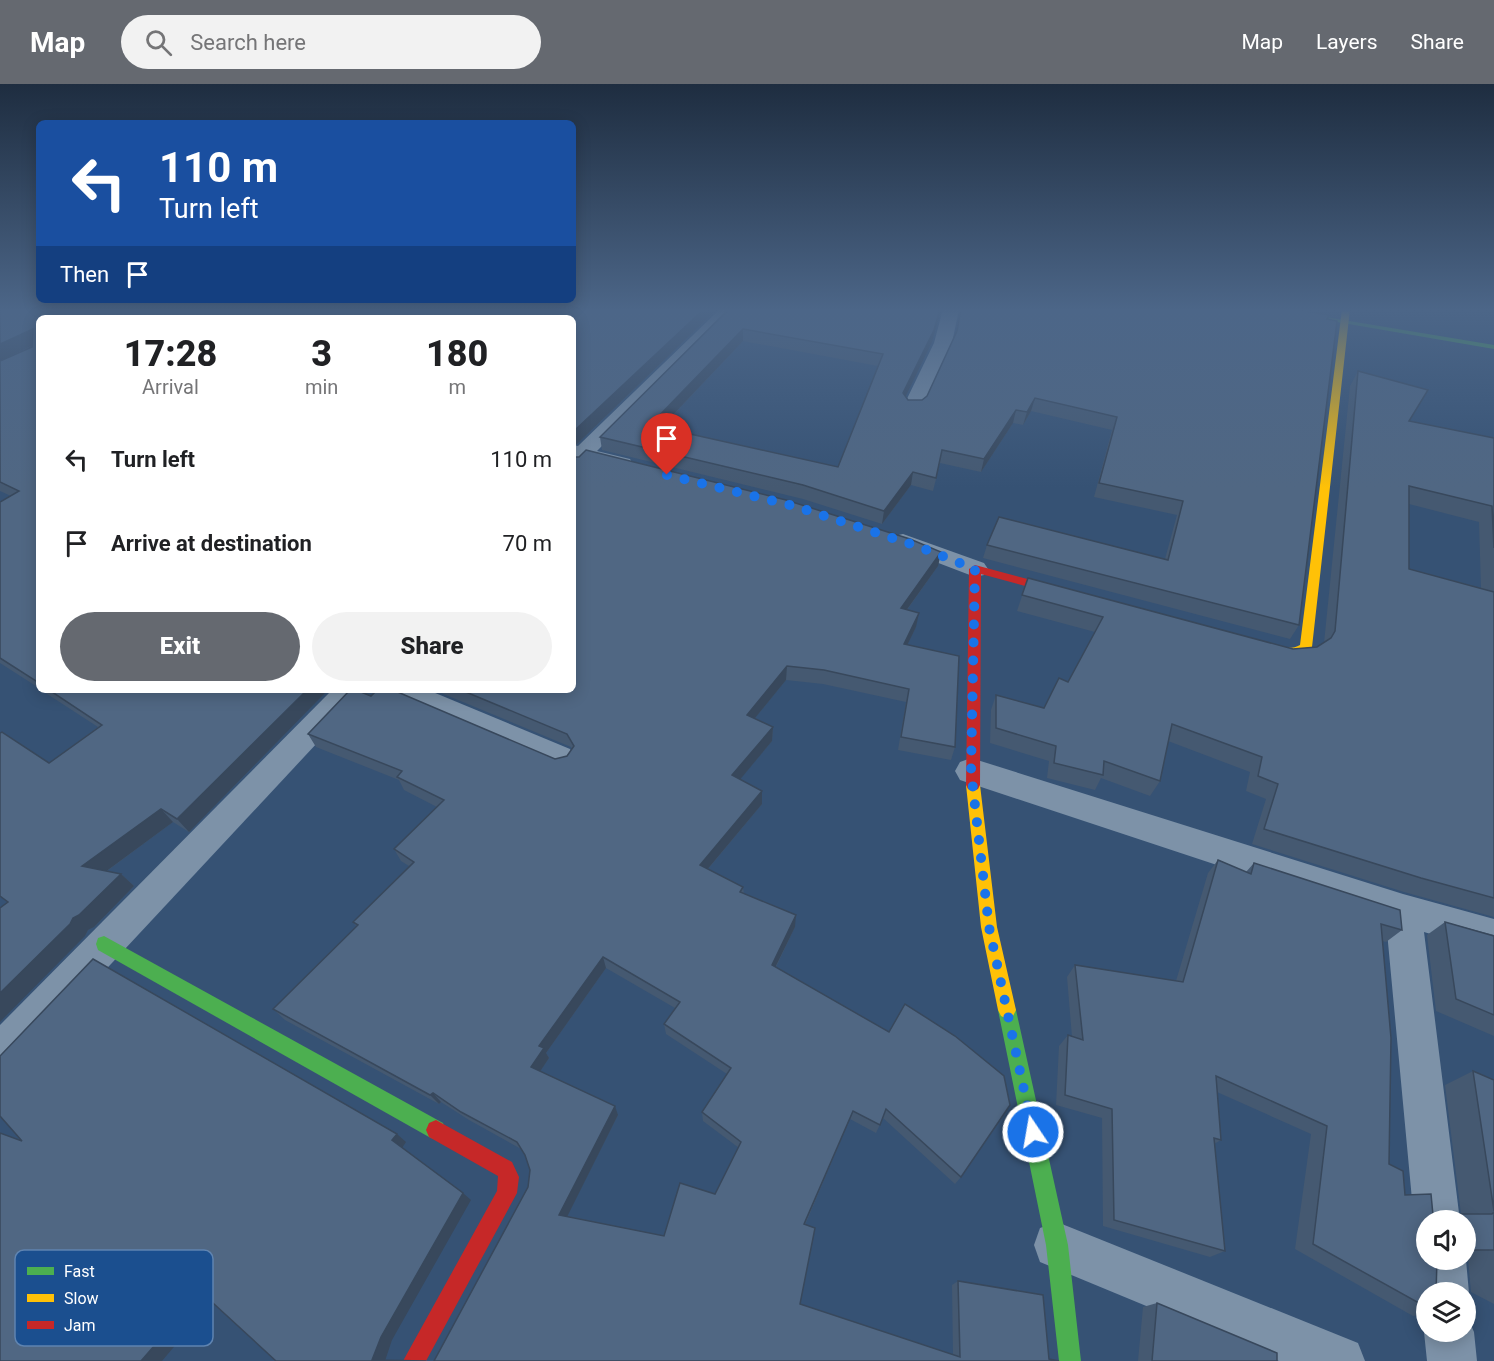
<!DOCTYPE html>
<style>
:root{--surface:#fff;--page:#f2f2f2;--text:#202124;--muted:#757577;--accent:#656970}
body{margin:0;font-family:Roboto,sans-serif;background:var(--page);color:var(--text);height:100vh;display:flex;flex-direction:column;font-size:22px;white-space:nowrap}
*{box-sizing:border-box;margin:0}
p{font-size:20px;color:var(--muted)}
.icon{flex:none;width:33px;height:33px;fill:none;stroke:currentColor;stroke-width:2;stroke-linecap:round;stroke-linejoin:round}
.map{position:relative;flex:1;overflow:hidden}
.drawer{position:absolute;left:36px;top:231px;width:540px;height:378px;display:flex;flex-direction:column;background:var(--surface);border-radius:9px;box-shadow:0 3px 15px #0003}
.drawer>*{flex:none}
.top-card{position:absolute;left:36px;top:36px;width:540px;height:183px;border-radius:9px;box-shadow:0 3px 15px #0003;background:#1a4fa0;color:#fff;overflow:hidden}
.buttons{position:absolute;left:1416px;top:1126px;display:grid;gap:12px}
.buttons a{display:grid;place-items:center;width:60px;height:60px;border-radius:50%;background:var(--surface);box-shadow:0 3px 15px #0003;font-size:30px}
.pin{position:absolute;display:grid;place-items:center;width:51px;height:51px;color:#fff;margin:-62px -26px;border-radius:50% 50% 50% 0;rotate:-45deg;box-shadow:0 0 6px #0007}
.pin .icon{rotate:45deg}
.me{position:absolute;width:66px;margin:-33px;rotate:348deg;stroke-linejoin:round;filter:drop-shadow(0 0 4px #0008)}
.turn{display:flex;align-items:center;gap:21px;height:126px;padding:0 24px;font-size:27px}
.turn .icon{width:78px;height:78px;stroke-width:2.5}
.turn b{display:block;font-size:42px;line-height:51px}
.then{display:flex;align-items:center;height:57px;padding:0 24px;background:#0003;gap:12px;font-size:22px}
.eta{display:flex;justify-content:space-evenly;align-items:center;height:102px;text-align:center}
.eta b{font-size:36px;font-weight:800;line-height:42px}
.action{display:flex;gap:12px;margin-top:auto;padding:12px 24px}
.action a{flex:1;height:69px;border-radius:36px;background:var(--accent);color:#fff;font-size:24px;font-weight:800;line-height:69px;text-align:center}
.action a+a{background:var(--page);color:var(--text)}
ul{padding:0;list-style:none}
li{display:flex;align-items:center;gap:18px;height:84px;padding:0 24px}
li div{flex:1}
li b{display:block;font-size:22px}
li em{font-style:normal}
header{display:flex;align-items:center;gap:36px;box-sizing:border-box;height:84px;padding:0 30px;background:var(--accent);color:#fff}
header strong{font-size:28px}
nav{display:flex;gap:33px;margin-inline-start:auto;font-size:21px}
.search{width:420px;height:54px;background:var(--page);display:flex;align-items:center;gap:15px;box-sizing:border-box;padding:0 21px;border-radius:33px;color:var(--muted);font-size:22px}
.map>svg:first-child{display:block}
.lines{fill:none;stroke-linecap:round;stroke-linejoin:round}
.street{fill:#7d92a8;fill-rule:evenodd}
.fast{fill:#4caf50;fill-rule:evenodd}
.slow{fill:#ffc107;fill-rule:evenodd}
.jam{fill:#c62828;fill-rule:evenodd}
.wall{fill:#455971;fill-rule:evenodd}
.shaded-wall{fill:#38485c}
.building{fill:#506783;stroke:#38485c;stroke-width:1.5;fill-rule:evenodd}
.route{stroke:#1a73e8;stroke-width:10;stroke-dasharray:0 18}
.key{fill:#1b4f8f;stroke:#5f84b1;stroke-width:1.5}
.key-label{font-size:16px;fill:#fff}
</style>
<header>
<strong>Map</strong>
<div class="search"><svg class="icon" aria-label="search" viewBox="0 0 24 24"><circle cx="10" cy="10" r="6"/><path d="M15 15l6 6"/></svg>Search here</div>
<nav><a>Map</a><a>Layers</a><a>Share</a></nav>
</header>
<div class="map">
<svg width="1494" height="1277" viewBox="0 0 1494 1277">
<rect width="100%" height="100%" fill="#365274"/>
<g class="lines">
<g class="street">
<polygon points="720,225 737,225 597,367 630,375 633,380 630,385 622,387 587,377 581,384 573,385 573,361 578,362"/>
<polygon points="943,225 959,225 952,259 923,323 920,327 906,327 903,323 934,259"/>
<polygon points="903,450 984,479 988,485 984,491 975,493 894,462 891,457 894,452"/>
<polygon points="332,606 364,606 360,613 14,984 0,990 0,941"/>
<polygon points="386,606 428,606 570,665 575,674 570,683 559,686 548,683 390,613"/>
<polygon points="971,674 1403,810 1494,835 1494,869 1424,848 1460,1137 1426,1137 1426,1156 1421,1153 1414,1137 1386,837 960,696 955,687 960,678"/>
<polygon points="1057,1138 1358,1259 1365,1277 1279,1277 1040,1178 1034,1161 1040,1144"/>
<path d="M1425,1159L1426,1176H1466L1469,1209L1466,1218V1209H1426V1223C1418,1201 1416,1181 1425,1159Z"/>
<polygon points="1466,1230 1474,1248 1477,1277 1427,1277 1424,1248 1426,1242 1426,1248 1466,1248"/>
</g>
<g class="fast">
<polygon points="1261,225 1277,225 1494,261 1494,265"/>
<polygon points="104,852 443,1039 446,1046 443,1053 436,1056 429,1053 98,866 96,860 98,854"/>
<polygon points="1007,917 1013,920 1016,926 1068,1161 1081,1277 1059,1277 1046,1161 998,926 1001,920"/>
</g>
<g class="slow">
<path d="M1342,225H1350L1312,563C1298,580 1273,569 1256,564L1254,561L1260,557C1273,560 1288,568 1300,561Z"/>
<polygon points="973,695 978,697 980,701 997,843 1016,926 1013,932 1007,935 1001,932 998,926 981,843 966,701 968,697"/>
</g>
<g class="jam">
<polygon points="975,481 1073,507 1075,510 1069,514 981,490 980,701 978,705 973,707 968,705 966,701 969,485"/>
<polygon points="436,1036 512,1078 519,1093 517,1109 426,1277 403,1277 497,1107 498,1092 429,1053 426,1046 429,1039"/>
</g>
</g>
<g class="wall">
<polygon points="0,225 717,225 577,360 573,361 573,234 39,234 39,604 0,579 0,418 11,412 0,407 0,277 32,263 32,262 0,277"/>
<path d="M729,225L932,258L905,313L908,316H922L927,312L957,247L961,225H1292L1327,235L1299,541L1290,555L983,474L987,461L1165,475L1177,431L1094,413L1112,346L1031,327L1023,341L1013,339L981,388L940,379L933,407L911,401L882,440L803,415L602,366L600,353ZM743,257L878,282L838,383L661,344Z"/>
<polygon points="1310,225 1331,225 1329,228"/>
<path d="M1358,287L1409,337L1494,354V833L1404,808L1252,760L1266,715L1246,707L1250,688L1168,657L1160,697L1150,712L1101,694L1095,706L1047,694L1049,677L990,659L991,626L996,611L1044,624L1068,598L1095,548L1017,527L1028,494L1293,565L1317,563L1324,559L1350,302ZM1409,420L1479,438L1481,504L1409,485Z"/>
<path d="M941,468L938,482L907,526L916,543L907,561L955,663L951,676L898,666L906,618L823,600L786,596L755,634L773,643L772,657L740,695L762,707V720L708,785L743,803L744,810L795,843L776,883L961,1093L955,1100L883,1034L876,1049L850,1035L805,1141L800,1220L953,1271L952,1201L958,1197L1049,1275L434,1277L528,1103L530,1086L525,1071L521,1065L469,1036L441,1018L439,1020L285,936L273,925L357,843L353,838L409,782L401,777L394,765L437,723L404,706L399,696L316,663L308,650L555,675L567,672L572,665L571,663L434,606H573ZM606,884L675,924L664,940L666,950L727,990L702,1028L703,1037L739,1064L715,1110L664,1152L567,1132L618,1031L540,987L549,974L546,969Z"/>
<polygon points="41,606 328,606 189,748 173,738 107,787 121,790 134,802 94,843 88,846 85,852 8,818 49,679 98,643"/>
<polygon points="1218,776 1246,788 1254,779 1402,846 1386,858 1382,857 1389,1080 1405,1111 1426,1209 1426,1230 1413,1232 1295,1165 1311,1050 1217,1008 1221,1056 1214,1060 1225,1167 1210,1173 1103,1142 1102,1034 1056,1021 1059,962 1068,951 1072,953 1067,893 1075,881 1176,897 1208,789"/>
<polygon points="1445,838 1494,851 1494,952 1436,927 1427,851"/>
<polygon points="1473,987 1494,996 1494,1220 1471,1208 1468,1174 1466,1174 1466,1137 1436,1137 1461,1130 1445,1001"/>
<polygon points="1157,1219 1277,1277 1138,1277 1143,1223"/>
</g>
<g class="shaded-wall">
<polygon points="704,225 717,225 577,360 573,361 573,347"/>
<polygon points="940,225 941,225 932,258 901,322 903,309"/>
<polygon points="33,245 39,258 0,277 0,260"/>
<polygon points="743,245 743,257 651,354 650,341"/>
<polygon points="1035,314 1031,327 1023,341 1027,328"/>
<polygon points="1016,326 1013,339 981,388 984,375"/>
<polygon points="913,388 911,401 882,440 884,427"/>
<polygon points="941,468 938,482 898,538 901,524"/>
<polygon points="919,529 916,543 901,574 904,560"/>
<polygon points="787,582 786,596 747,644 747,631"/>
<polygon points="307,606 328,606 189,748 177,735"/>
<polygon points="773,643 772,657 733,704 732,691"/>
<polygon points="762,707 762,720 701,793 700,781"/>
<polygon points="161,725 173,738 97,794 82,782"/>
<polygon points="121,790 134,802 94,843 88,846 85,852 0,938 0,909 73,834"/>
<polygon points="796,831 795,843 771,892 772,881"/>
<polygon points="603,873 606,884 546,969 549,974 537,992 531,983 539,962"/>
<polygon points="433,1009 441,1018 439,1020 430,1011"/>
<polygon points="615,1022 618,1031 565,1137 559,1131"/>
<polygon points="853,1027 850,1035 802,1146 804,1140"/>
<polygon points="397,1050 406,1058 402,1064 392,1056"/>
<polygon points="463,1109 471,1116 392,1256 385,1277 372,1276 381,1253"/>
<polygon points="201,1208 217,1212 162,1277 141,1277"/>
</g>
<g class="building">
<polygon points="0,225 704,225 575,346 573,347 573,234 39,234 39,599 0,574 0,418 19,407 0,398 0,277 32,263 33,245 0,260"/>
<path d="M729,225H940L934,246L903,309L908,316H922L927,312L957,247L961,225H1292L1329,231L1327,235L1337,237L1299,541L987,461L999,433L1168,476L1183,417L1099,399L1117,333L1035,314L1027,328L1016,326L984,375L942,366L936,394L913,388L884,427L803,401L600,353ZM743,245L883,270L838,383L650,341Z"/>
<polygon points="1358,287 1428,306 1409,337 1494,354 1494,464 1492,422 1409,402 1409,485 1494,508 1494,814 1421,794 1264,745 1278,700 1258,692 1262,673 1172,640 1160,697 1104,677 1103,691 1054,679 1056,662 996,644 996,611 1044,624 1059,594 1068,598 1103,533 1022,511 1028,494 1293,565 1317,563 1331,554 1335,547"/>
<path d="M586,366L786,416L910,455L941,468L901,524L919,529L904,560L959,572L955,663L901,653L909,605L824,586L787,582L747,631L773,643L732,691L762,707L700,781L743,803L740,808L796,831L772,881L889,948L905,920L955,952L1004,992L1010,1021L961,1093L886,1025L880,1041L853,1027L804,1140L815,1144L800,1220L960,1273L958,1197L1043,1211L1049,1275L1059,1277H434L528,1103L530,1086L525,1071L517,1058L461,1028L433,1009L430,1011L273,925L358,841L353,838L414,778L394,765L444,716L397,693L402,687L308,650L350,606H356L371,612L377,606H393L555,675L567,672L574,662L567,650L461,606H573V373H579ZM603,873L680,918L664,940L731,984L702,1028L741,1058L715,1110L680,1099L664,1152L559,1131L615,1022L531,983L544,964L539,962Z"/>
<polygon points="49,606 307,606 177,735 161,725 82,782 121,790 79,831 73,834 70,840 0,909 0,824 8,818 0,812 0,649 2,648 49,679 102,641"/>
<polygon points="1218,776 1251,790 1254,779 1400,826 1402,846 1381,840 1391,954 1389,1080 1403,1087 1405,1111 1431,1110 1433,1131 1435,1137 1426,1137 1426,1176 1437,1176 1436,1209 1426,1209 1426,1223 1313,1160 1327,1042 1216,992 1221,1056 1214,1054 1225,1167 1114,1136 1112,1025 1065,1011 1068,951 1083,956 1075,881 1183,898"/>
<polygon points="1445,838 1494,852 1494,931 1456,915"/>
<polygon points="93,875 397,1050 392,1056 463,1109 381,1253 372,1276 426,1277 276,1277 201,1208 141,1277 0,1277 0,1049 22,1057 0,1032 0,972"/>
<polygon points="1473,987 1494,996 1494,1127"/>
<polygon points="1494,1128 1494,1166 1466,1166 1466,1137 1459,1137 1459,1130 1492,1130"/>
<polygon points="1157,1219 1277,1269 1277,1277 1152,1277"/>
</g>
<linearGradient id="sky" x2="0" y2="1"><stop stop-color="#1e2d40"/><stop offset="0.56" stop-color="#4c6688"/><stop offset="1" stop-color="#4c6688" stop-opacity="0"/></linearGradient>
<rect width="1494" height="404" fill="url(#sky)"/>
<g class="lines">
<polyline class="route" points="667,391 794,422 917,462 975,485 971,687 989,843 1033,1048"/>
</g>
<rect x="15" y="1166" width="198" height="96" rx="9" class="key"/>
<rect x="27" y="1183" width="27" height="8" fill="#4caf50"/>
<rect x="27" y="1210" width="27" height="8" fill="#ffc107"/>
<rect x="27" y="1237" width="27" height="8" fill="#c62828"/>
<g class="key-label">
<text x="64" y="1193">Fast</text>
<text x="64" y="1220">Slow</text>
<text x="64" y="1247">Jam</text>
</g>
</svg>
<div class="buttons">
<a><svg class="icon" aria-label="sound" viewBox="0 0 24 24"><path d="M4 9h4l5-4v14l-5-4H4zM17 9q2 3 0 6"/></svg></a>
<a><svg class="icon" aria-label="layers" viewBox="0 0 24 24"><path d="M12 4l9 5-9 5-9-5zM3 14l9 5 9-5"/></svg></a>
</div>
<div class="pin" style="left:667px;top:391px;background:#d93025"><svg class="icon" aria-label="arrive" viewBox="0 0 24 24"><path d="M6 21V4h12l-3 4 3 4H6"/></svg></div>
<svg class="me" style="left:1033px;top:1048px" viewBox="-20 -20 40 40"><circle r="17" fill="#1a73e8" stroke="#fff" stroke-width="3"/><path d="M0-11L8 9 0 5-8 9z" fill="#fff"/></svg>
<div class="top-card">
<div class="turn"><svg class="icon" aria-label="left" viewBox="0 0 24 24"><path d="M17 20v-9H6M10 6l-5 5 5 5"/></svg><div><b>110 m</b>Turn left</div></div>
<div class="then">Then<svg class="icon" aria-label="arrive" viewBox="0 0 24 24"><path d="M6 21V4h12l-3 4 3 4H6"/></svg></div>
</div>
<section class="drawer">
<div class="eta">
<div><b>17:28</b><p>Arrival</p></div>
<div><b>3</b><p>min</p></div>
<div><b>180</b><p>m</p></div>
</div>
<ul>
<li><svg class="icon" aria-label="left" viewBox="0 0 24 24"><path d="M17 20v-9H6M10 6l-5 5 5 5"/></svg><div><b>Turn left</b></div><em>110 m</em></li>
<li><svg class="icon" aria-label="arrive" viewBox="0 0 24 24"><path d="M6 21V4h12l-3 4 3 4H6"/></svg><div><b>Arrive at destination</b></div><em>70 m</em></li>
</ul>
<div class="action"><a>Exit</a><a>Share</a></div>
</section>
</div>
